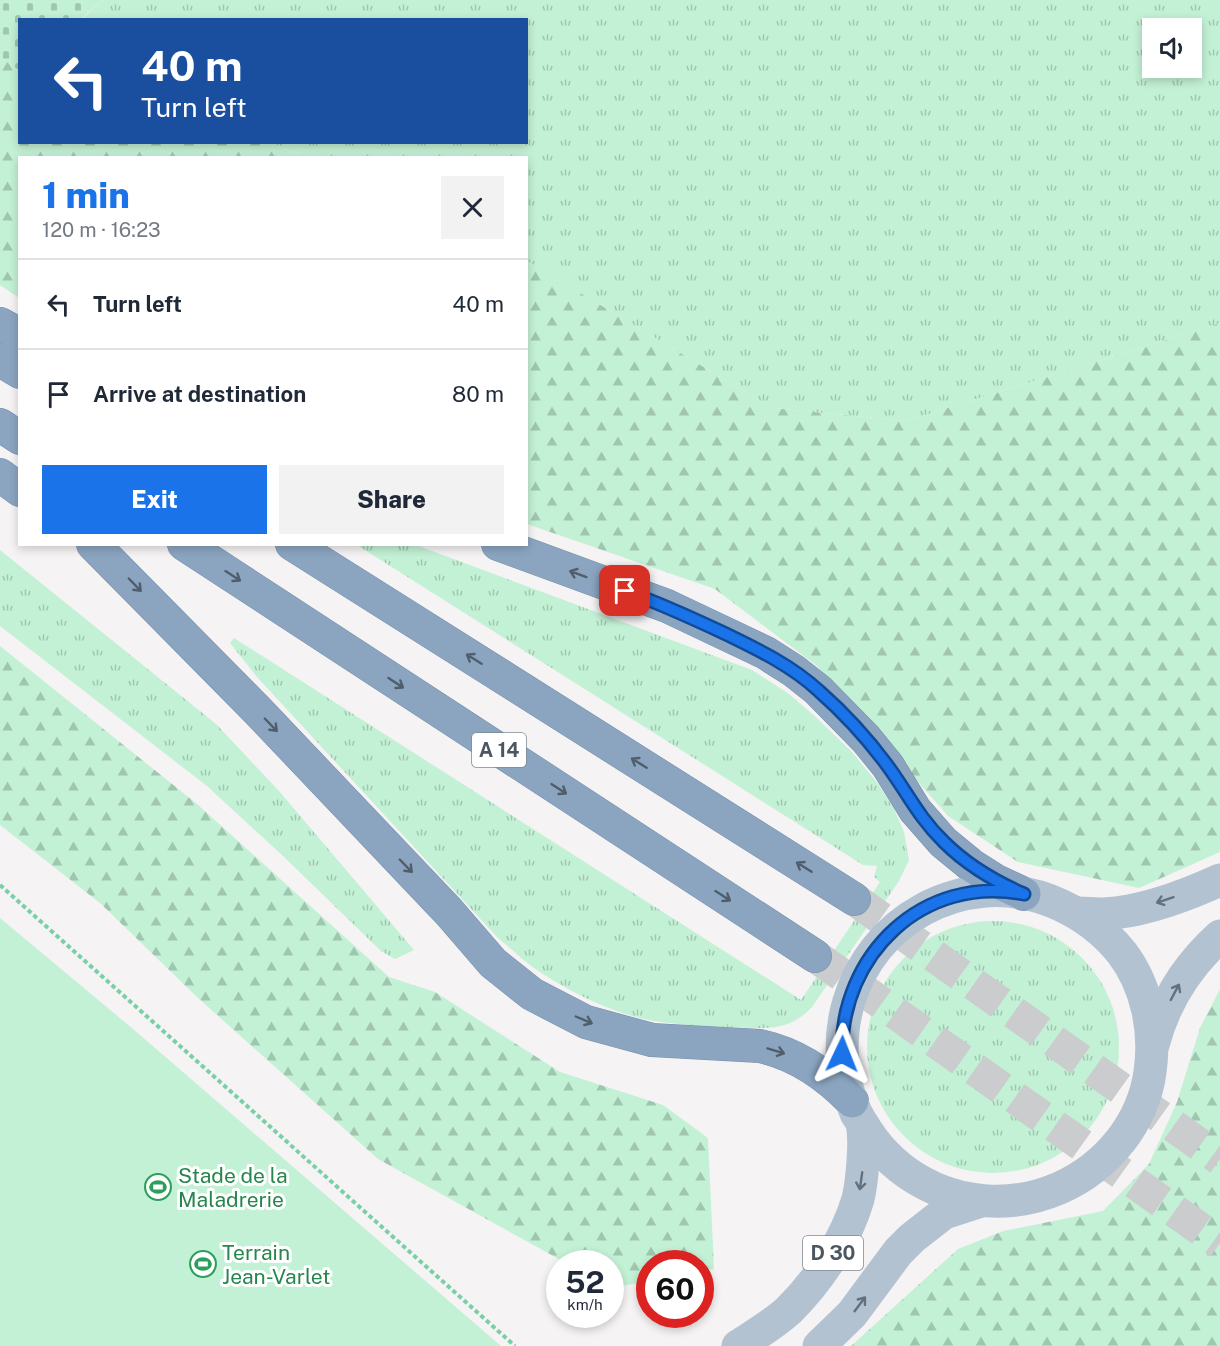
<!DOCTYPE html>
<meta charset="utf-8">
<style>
:root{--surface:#fff;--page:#f2f2f3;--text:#1f2937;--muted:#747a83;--line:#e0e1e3;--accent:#1a73e8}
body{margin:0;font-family:"Public Sans",sans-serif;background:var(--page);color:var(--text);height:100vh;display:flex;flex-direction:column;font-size:22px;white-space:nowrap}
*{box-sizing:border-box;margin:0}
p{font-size:20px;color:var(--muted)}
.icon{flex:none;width:33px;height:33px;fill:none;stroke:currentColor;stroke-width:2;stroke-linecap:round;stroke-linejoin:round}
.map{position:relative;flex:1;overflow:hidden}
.sheet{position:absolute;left:18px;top:156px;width:510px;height:390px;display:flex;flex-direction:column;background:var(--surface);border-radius:0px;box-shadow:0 3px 9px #0003}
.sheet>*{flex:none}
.banner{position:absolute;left:18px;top:18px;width:510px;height:126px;border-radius:0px;box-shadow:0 3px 9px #0003;background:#1a4fa0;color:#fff;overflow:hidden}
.fabs{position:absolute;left:1142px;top:18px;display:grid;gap:12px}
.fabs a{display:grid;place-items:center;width:60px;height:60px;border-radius:0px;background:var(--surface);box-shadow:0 3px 9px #0003;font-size:30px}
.speed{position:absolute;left:546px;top:1250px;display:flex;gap:12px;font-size:30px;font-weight:700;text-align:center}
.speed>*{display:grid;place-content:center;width:78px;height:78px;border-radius:50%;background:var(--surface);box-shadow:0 3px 9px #0003;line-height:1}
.speed small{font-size:15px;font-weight:400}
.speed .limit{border:9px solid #d22;background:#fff;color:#111}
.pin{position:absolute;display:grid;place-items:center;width:51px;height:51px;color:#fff;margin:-26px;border-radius:12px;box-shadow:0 3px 9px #0006}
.me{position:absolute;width:66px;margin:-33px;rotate:2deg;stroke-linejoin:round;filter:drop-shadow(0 0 4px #0008)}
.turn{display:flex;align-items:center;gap:21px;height:126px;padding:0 24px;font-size:27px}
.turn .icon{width:78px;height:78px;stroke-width:2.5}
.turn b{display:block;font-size:42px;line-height:51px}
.round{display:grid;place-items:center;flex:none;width:63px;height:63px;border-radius:0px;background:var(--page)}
.summary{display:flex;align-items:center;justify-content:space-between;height:102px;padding:0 24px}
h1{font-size:36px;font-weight:800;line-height:45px;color:var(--accent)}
.cta{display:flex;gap:12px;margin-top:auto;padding:12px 24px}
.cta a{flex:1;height:69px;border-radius:0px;background:var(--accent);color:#fff;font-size:24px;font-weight:800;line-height:69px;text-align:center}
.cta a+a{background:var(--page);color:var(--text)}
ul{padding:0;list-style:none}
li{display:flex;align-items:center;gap:18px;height:90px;padding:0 24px;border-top:2px solid var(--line)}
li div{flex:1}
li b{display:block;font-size:22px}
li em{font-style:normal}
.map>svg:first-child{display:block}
.grass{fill:url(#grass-tufts);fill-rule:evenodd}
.forest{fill:url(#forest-firs)}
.cemetery{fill:url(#cemetery-stones)}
.park{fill:#c3f1d5}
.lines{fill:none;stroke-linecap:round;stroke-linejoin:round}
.motorway-tunnel{stroke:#caccce;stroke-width:33;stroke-dasharray:33 16;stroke-linecap:butt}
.motorway-casing{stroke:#7690ad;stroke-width:34}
.path{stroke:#7ad0a6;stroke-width:4;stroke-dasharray:4.5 3;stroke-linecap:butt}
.primary{stroke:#b3c2d1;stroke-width:33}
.motorway{stroke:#8ba5c1;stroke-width:33}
.oneway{stroke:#505e6b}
.oneway2{stroke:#64717d}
.route-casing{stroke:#114b97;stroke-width:15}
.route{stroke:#1a73e8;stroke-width:10}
.labels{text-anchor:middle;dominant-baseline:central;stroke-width:6;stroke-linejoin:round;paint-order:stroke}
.shield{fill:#fff;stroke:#808990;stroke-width:1.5}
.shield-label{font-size:20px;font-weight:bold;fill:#4a5661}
.leisure-label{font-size:21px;fill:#27864d;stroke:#fff;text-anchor:start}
</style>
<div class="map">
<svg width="1220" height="1346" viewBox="0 0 1220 1346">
<defs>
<pattern id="grass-tufts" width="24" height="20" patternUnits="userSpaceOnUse" patternTransform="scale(1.5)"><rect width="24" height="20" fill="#c3f1d5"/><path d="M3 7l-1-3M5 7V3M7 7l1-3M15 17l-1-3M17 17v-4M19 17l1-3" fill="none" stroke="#a0c6b0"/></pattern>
<pattern id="forest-firs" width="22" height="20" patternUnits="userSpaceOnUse" patternTransform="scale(1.5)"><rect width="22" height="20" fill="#c3f1d5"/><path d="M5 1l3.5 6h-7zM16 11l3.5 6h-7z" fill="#a0c6b0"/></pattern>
<pattern id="cemetery-stones" width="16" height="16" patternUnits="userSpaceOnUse" patternTransform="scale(1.5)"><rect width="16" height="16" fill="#c3f1d5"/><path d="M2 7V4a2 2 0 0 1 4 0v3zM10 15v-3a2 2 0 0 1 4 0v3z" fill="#a0c6b0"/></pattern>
</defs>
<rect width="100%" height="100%" fill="#f5f3f3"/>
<g class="grass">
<path d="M103,0H1220V323L906,421L772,408L527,261L526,158L306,157L271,143L526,142V20H81ZM1152,28H1191V68H1152Z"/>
<path d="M357,545H416L752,670L789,694L818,719L852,752L878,784L894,809L904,832L909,860L899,881L812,1007C787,1033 765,1028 732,1027C706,1026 680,1025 654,1021C614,1014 571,993 537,970C523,961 511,948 498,938L257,677L230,643L234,638L801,1000L880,882L874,877L877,866L863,865Z"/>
<polygon points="0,550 216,724 279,791 414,950 395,959 381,951 283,856 207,786 0,626"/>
<circle cx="993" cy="1047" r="126"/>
</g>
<g class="forest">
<polygon points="0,57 19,70 20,142 271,143 306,157 20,158 19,298 0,285"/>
<polygon points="527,261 772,408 906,421 1220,323 1220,852 1139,888 1018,862 948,816 817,666 715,589 527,524"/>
<polygon points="0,646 197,804 389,977 435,992 560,1072 663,1105 708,1138 714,1269 701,1271 700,1263 650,1263 649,1281 611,1288 610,1263 566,1263 378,1159 198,998 100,903 0,825"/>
<polygon points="1220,989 1220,1346 851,1346 958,1249 1003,1231 1103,1211 1149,1164 1177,1102 1200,1028"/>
</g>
<polygon class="cemetery" points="0,0 103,0 81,19 20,20 19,70 0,57"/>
<polygon class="park" points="0,918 133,1029 501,1346 0,1346"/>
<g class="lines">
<g class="motorway-tunnel">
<polyline points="854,899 1220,1159"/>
<polyline points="815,956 1220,1243"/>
</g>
<defs>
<g id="motorway">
<polyline points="0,324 20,335"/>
<polyline points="0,360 20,372"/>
<polyline points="0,425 20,438"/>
<polyline points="0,475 20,490"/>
<path d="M93,544L258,711L449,912L493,963L532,994L586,1022L652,1040L760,1046C797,1054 826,1074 852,1101"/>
<polyline points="184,544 815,956"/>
<polyline points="292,544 854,899"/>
<polyline points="498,544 667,606 766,653 794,671 818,690 866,739 888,766 915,810 943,842 971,865 996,881 1024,894"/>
</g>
</defs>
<use href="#motorway" class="motorway-casing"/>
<polyline class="path" points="0,885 515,1346"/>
<g class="primary">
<path d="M1077,913C1086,913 1095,914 1104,914C1143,912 1185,896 1220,880"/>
<path d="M1153,1045C1164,1002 1188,965 1220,936"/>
<path d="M738,1346C755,1335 774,1324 789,1310C819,1280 846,1240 858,1199C862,1182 866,1141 862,1124C861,1120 858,1117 856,1113C850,1098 844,1082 843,1065C834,977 895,899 985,891C1037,887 1089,912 1122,953C1147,986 1156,1031 1150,1072C1147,1096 1136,1121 1121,1140C1052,1228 918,1220 862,1123"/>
<polyline points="819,1346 852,1314 898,1252 912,1238 944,1213 981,1201"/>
</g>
<use href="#motorway" class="motorway"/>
</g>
<defs><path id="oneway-shaft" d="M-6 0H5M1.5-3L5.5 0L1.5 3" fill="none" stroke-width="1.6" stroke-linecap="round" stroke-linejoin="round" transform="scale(1.5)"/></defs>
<g class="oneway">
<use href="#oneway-shaft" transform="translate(578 574) rotate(-160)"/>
<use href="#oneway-shaft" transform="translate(233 576) rotate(33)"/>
<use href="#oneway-shaft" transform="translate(135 585) rotate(46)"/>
<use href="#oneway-shaft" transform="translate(474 659) rotate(-148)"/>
<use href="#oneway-shaft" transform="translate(396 683) rotate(33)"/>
<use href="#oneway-shaft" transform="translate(271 725) rotate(46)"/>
<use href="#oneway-shaft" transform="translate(639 763) rotate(-148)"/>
<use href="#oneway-shaft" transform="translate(559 789) rotate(33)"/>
<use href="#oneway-shaft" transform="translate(406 866) rotate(46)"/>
<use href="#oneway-shaft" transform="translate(804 867) rotate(-148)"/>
<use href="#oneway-shaft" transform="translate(723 896) rotate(33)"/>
<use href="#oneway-shaft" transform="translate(584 1020) rotate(23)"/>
<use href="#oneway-shaft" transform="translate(776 1051) rotate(17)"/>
</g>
<g class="oneway2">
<use href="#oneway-shaft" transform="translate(1165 900) rotate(162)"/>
<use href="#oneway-shaft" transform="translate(1175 992) rotate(-62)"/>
<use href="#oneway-shaft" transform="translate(861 1181) rotate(98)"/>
<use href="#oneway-shaft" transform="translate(860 1304) rotate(-53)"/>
</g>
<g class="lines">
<defs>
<path id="route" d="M625,591C660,603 692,618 726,634C759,650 792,666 819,691C844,713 867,738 887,765C907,792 919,818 944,842C967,865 994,881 1024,894C923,874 840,955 842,1054"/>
</defs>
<use href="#route" class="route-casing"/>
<use href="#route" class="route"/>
</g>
<defs>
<symbol id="stadium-ring" viewBox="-11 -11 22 22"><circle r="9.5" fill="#fff" stroke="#2e9e5b" stroke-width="1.5"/><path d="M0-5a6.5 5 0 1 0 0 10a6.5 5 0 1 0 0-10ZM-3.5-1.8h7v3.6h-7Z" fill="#2e9e5b"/></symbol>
</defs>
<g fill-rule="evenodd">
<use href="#stadium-ring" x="143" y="1172" width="30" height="30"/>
<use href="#stadium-ring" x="188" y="1249" width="30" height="30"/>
</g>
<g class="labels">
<g class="shield">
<rect x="472" y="733" width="54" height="34" rx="4.5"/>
<rect x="803" y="1236" width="60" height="34" rx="4.5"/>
</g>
<g class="shield-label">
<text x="499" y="750">A 14</text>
<text x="833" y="1253">D 30</text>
</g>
<g class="leisure-label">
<text x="178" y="1175">Stade de la<tspan x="178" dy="24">Maladrerie</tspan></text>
<text x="222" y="1252">Terrain<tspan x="222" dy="24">Jean-Varlet</tspan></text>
</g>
</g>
</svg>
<div class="fabs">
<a><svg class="icon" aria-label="sound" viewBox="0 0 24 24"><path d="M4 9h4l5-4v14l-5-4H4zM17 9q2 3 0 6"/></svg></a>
</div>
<div class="speed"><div>52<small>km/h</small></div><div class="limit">60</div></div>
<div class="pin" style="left:625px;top:591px;background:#d93025"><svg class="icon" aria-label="arrive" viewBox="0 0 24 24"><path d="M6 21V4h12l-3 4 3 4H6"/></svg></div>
<svg class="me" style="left:842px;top:1054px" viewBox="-20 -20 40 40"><path d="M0-17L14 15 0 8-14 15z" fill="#1a73e8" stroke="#fff" stroke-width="4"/></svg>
<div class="banner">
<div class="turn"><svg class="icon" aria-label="left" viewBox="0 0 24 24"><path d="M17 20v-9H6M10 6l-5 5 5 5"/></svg><div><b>40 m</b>Turn left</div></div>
</div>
<section class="sheet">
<div class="summary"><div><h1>1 min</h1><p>120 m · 16:23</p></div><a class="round"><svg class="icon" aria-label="close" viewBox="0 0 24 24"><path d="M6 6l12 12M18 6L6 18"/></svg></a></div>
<ul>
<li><svg class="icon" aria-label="left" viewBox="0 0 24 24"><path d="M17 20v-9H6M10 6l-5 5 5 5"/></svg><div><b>Turn left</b></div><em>40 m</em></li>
<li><svg class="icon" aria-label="arrive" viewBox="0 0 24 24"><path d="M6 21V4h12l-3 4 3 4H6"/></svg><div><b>Arrive at destination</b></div><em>80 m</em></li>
</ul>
<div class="cta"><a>Exit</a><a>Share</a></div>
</section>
</div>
